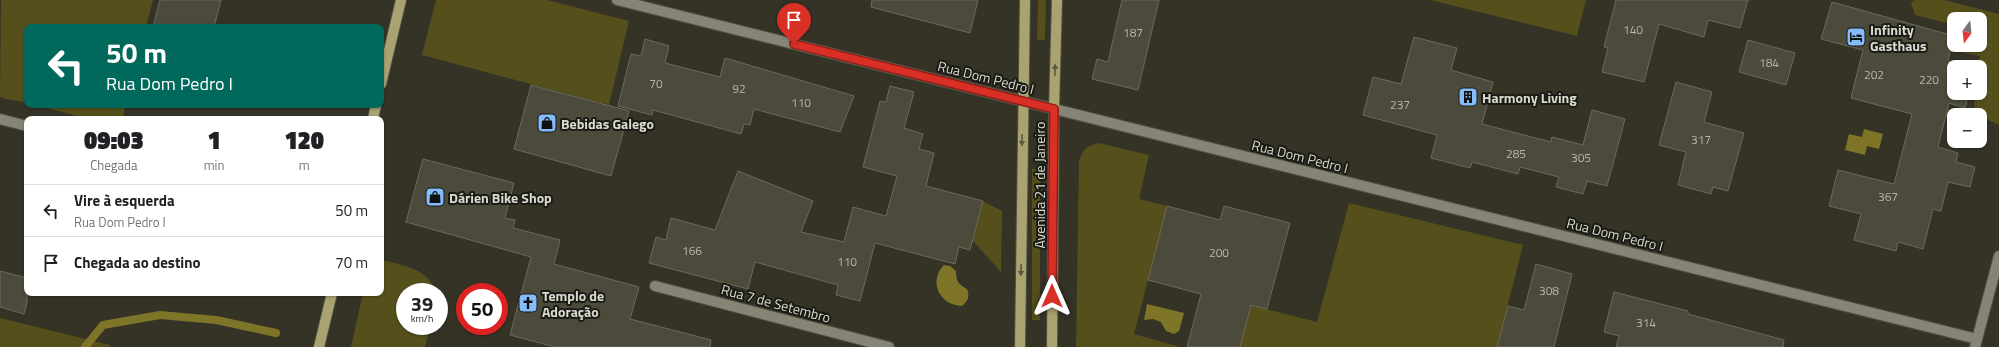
<!DOCTYPE html>
<html lang="pt">
<meta charset="utf-8">
<style>
:root{--surface:#fff;--page:#f2f2f2;--text:#202124;--muted:#757577;--line:#e0e0e0}
body{margin:0;font-family:"Titillium Web",sans-serif;background:var(--page);color:var(--text);height:100vh;display:flex;flex-direction:column;font-size:15px;white-space:nowrap}
*{box-sizing:border-box;margin:0}
p{font-size:13px;color:var(--muted)}
.icon{flex:none;width:22px;height:22px;fill:none;stroke:currentColor;stroke-width:2;stroke-linecap:round;stroke-linejoin:round}
.map{position:relative;flex:1;overflow:hidden}
.details{position:absolute;left:24px;top:116px;width:360px;height:180px;display:flex;flex-direction:column;background:var(--surface);border-radius:8px;box-shadow:0 1px 3px #0004}
.details>*{flex:none}
.hud{position:absolute;left:24px;top:24px;width:360px;height:84px;border-radius:8px;box-shadow:0 1px 3px #0004;background:#00695c;color:#fff;overflow:hidden}
.needle{width:26px;rotate:195deg}
.fabs{position:absolute;left:1947px;top:12px;display:grid;gap:8px}
.fabs a{display:grid;place-items:center;width:40px;height:40px;border-radius:8px;background:var(--surface);box-shadow:0 1px 3px #0004;font-size:20px}
.speed{position:absolute;left:396px;top:283px;display:flex;gap:8px;font-size:20px;font-weight:700;text-align:center}
.speed>*{display:grid;place-content:center;width:52px;height:52px;border-radius:50%;background:var(--surface);box-shadow:0 1px 3px #0004;line-height:1}
.speed small{font-size:10px;font-weight:400}
.speed .limit{border:6px solid #d22;background:#fff;color:#111}
.pin{position:absolute;display:grid;place-items:center;width:34px;height:34px;color:#fff;margin:-41px -17px;border-radius:50% 50% 50% 0;rotate:-45deg;box-shadow:0 0 4px #0007}
.pin .icon{rotate:45deg}
.me{position:absolute;width:44px;margin:-22px;rotate:0deg;stroke-linejoin:round;filter:drop-shadow(0 0 3px #0008)}
.turn{display:flex;align-items:center;gap:14px;height:84px;padding:0 16px;font-size:18px}
.turn .icon{width:52px;height:52px;stroke-width:2.5}
.turn b{display:block;font-size:28px;line-height:34px}
.eta{display:flex;justify-content:space-evenly;align-items:center;height:68px;text-align:center}
.eta b{font-size:24px;font-weight:800;line-height:28px}
ul{padding:0;list-style:none}
li{display:flex;align-items:center;gap:12px;height:52px;padding:0 16px;border-top:1px solid var(--line)}
li div{flex:1}
li b{display:block;font-size:15px}
li em{font-style:normal}
.map>svg:first-child{display:block}
.green{fill:#554f1c}
.water{fill:#7e7529}
.lines{fill:none;stroke-linecap:round;stroke-linejoin:round}
.stream{stroke:#7e7529;stroke-width:8}
.building{fill:#4b4a3b;stroke:#6c6a5b}
.minor-casing{stroke:#515045;stroke-width:12}
.major-casing{stroke:#515045;stroke-width:12}
.minor{stroke:#868475;stroke-width:10}
.major{stroke:#a9a370;stroke-width:10}
.oneway{fill:#5b583e}
.route-casing{stroke:#8d1f18;stroke-width:10}
.route{stroke:#d93025;stroke-width:7}
.labels{text-anchor:middle;dominant-baseline:central;stroke-width:4;stroke-linejoin:round;paint-order:stroke}
.number-label{font-size:12px;fill:#b6b6ac}
.poi-label{font-size:14px;font-weight:bold;fill:#dadad1;stroke:#1b1b15;text-anchor:start}
.street-label{font-size:14px;fill:#dadad1;stroke:#1b1b15}
</style>
<div class="map">
<svg width="1999" height="347" viewBox="0 0 1999 347">
<rect width="100%" height="100%" fill="#353326"/>
<g class="green">
<polygon points="1,0 153,0 146,27 27,27 27,103 2,98 0,96"/>
<polygon points="436,0 547,0 629,21 609,105 422,55"/>
<polygon points="1038,0 1046,0 1045,40 1037,40"/>
<polygon points="1430,0 1586,0 1577,36"/>
<polygon points="1915,0 1944,0 1999,14 1999,125 1976,114 1973,93 1980,93 1980,67 1977,67 1980,56 1960,52 1962,45 1980,45 1980,19 1954,19 1954,25 1915,15 1911,3"/>
<polygon points="37,105 126,105 122,119 88,119"/>
<path d="M1099,143L1149,155L1139,199L1167,206L1134,334L1180,347H1076L1079,161C1083,149 1086,146 1099,143Z"/>
<rect x="1032" y="169" width="8" height="151"/>
<polygon points="983,201 1002,211 1001,272 973,241"/>
<polygon points="1349,203 1523,245 1497,347 1240,347 1251,305 1317,322"/>
<path d="M381,260C400,264 432,270 435,292H405V326H430L425,347H351L363,293H381Z"/>
<polygon points="0,318 110,345 109,347 0,347"/>
</g>
<g class="water">
<polygon points="1864,129 1883,134 1879,149 1867,146 1865,155 1845,150 1849,134 1862,137"/>
<path d="M944,265L950,266L956,271C956,281 958,284 967,289C970,297 968,301 962,306C939,305 928,281 944,265Z"/>
<polygon points="1147,304 1184,313 1179,331 1174,334 1166,331 1161,322 1153,319 1144,320"/>
</g>
<g class="lines">
<polyline class="stream" points="85,347 103,325 160,315 216,320 276,333"/>
</g>
<g class="building">
<polygon points="160,0 221,0 214,27 153,27"/>
<polygon points="872,0 978,0 970,33 871,7"/>
<polygon points="1122,0 1159,0 1138,90 1092,79 1097,59 1108,62"/>
<polygon points="1616,0 1748,0 1740,28 1708,20 1704,37 1659,24 1644,82 1602,72 1608,48 1604,47"/>
<polygon points="1832,2 1954,36 1948,61 1969,67 1954,67 1954,93 1969,93 1965,108 1949,103 1938,147 1958,153 1956,162 1975,167 1970,187 1948,182 1941,211 1933,209 1923,249 1898,242 1896,251 1854,240 1861,214 1829,206 1838,170 1894,184 1912,114 1851,98 1863,50 1821,39"/>
<polygon points="1414,37 1457,48 1451,70 1493,82 1482,124 1551,142 1552,137 1583,145 1592,110 1625,119 1607,186 1587,181 1583,194 1556,187 1559,177 1520,167 1518,174 1472,162 1470,168 1431,158 1437,135 1363,115 1373,77 1401,84"/>
<polygon points="645,39 669,46 665,63 720,77 725,58 854,96 840,132 754,109 750,125 744,124 741,134 653,110 652,115 618,106 631,54 641,56"/>
<polygon points="1748,40 1795,53 1786,85 1739,72"/>
<polygon points="1676,82 1712,92 1704,122 1744,133 1728,191 1713,187 1711,194 1678,185 1686,152 1659,145"/>
<polygon points="531,85 629,111 611,176 514,149"/>
<polygon points="890,86 914,92 904,128 923,134 919,149 934,153 926,186 983,201 970,250 959,247 955,264 875,243 860,301 836,295 838,285 755,262 748,289 649,263 656,237 666,240 671,218 715,230 738,171 813,201 801,232 844,242 853,207 886,216 897,176 863,167 880,101 886,102"/>
<polygon points="423,159 514,183 505,218 515,220 513,228 560,240 554,264 639,287 630,319 711,340 710,347 555,347 510,335 531,257 406,222"/>
<polygon points="1167,206 1220,220 1224,206 1290,223 1267,309 1251,305 1240,347 1187,347 1201,294 1148,280"/>
<polygon points="1536,264 1572,274 1554,347 1497,347 1508,306 1524,310"/>
<polygon points="0,271 27,278 27,302 24,314 0,307"/>
<polygon points="1614,292 1688,311 1688,314 1784,340 1783,347 1616,347 1619,336 1604,332"/>
</g>
<g class="lines">
<defs>
<g id="minor">
<polyline points="617,0 1977,339"/>
<polyline points="0,119 27,126"/>
<polyline points="655,286 889,347"/>
<polyline points="1975,347 1999,256"/>
</g>
<g id="major">
<polyline points="381,84 401,0"/>
<polyline points="373,119 376,105"/>
<polyline points="319,347 332,293"/>
<polyline points="1020,347 1025,0"/>
<polyline points="1052,347 1054,109 1057,0"/>
</g>
</defs>
<use href="#minor" class="minor-casing"/>
<use href="#major" class="major-casing"/>
<use href="#minor" class="minor"/>
<use href="#major" class="major"/>
</g>
<defs><path id="oneway-solid" d="M-6-.8H1V-3.2L6.5 0L1 3.2V.8H-6Z"/></defs>
<g class="oneway">
<use href="#oneway-solid" transform="translate(1055 70) rotate(-88)"/>
<use href="#oneway-solid" transform="translate(1022 140) rotate(91)"/>
<use href="#oneway-solid" transform="translate(1021 270) rotate(91)"/>
</g>
<g class="lines">
<defs>
<polyline id="route" points="794,44 1054,109 1052,296"/>
</defs>
<use href="#route" class="route-casing"/>
<use href="#route" class="route"/>
</g>
<defs>
<symbol id="hotel-square" viewBox="-11 -11 22 22"><rect x="-9" y="-9" width="18" height="18" rx="4" fill="#84bcfb" stroke="#1b1b15"/><path d="M-6-4.5h1.5V1H6V5H4.5V3h-9V5H-6ZM-4 0a1.8 1.8 0 1 1 3.6 0ZM.5 0V-2.5h3Q6-2.5 6 0Z" fill="#111"/></symbol>
<symbol id="building-square" viewBox="-11 -11 22 22"><rect x="-9" y="-9" width="18" height="18" rx="4" fill="#84bcfb" stroke="#1b1b15"/><path d="M-4-6H4V6H1V3H-1V6H-4ZM-2.5-4.3h1.7v1.8h-1.7ZM.8-4.3h1.7v1.8H.8ZM-2.5-1h1.7V.8h-1.7ZM.8-1h1.7V.8H.8Z" fill="#111"/></symbol>
<symbol id="shop-square" viewBox="-11 -11 22 22"><rect x="-9" y="-9" width="18" height="18" rx="4" fill="#84bcfb" stroke="#1b1b15"/><path d="M-5-2.5h2.3a2.7 3.5 0 0 1 5.4 0H5L5.5 6h-11ZM-1.5-2.5h3a1.5 2.3 0 0 0-3 0Z" fill="#111"/></symbol>
<symbol id="church-square" viewBox="-11 -11 22 22"><rect x="-9" y="-9" width="18" height="18" rx="4" fill="#84bcfb" stroke="#1b1b15"/><path d="M-1.2-6h2.4v3.5h3.3v2.4h-3.3V6h-2.4V-.1h-3.3v-2.4h3.3Z" fill="#111"/></symbol>
</defs>
<g fill-rule="evenodd">
<use href="#hotel-square" x="1845" y="26" width="22" height="22"/>
<use href="#building-square" x="1457" y="86" width="22" height="22"/>
<use href="#shop-square" x="536" y="112" width="22" height="22"/>
<use href="#shop-square" x="424" y="186" width="22" height="22"/>
<use href="#church-square" x="517" y="292" width="22" height="22"/>
</g>
<g class="labels">
<g class="number-label">
<text x="1633" y="29">140</text>
<text x="1133" y="32">187</text>
<text x="1769" y="62">184</text>
<text x="1874" y="74">202</text>
<text x="1929" y="79">220</text>
<text x="656" y="83">70</text>
<text x="739" y="88">92</text>
<text x="801" y="102">110</text>
<text x="1400" y="104">237</text>
<text x="1701" y="139">317</text>
<text x="1516" y="153">285</text>
<text x="1581" y="157">305</text>
<text x="1888" y="196">367</text>
<text x="692" y="250">166</text>
<text x="1219" y="252">200</text>
<text x="847" y="261">110</text>
<text x="1549" y="290">308</text>
<text x="1646" y="322">314</text>
</g>
<g class="poi-label">
<text x="1870" y="29">Infinity<tspan x="1870" dy="16">Gasthaus</tspan></text>
<text x="1482" y="97">Harmony Living</text>
<text x="561" y="123">Bebidas Galego</text>
<text x="449" y="197">Dárien Bike Shop</text>
<text x="542" y="295">Templo de<tspan x="542" dy="16">Adoração</tspan></text>
</g>
<g class="street-label">
<text transform="translate(986 77) rotate(14)">Rua Dom Pedro I</text>
<text transform="translate(1300 156) rotate(14)">Rua Dom Pedro I</text>
<text transform="translate(1039 185) rotate(-90)">Avenida 21 de Janeiro</text>
<text transform="translate(1615 234) rotate(14)">Rua Dom Pedro I</text>
<text transform="translate(776 303) rotate(15)">Rua 7 de Setembro</text>
</g>
</g>
</svg>
<div class="fabs">
<a><svg class="needle" viewBox="-14 -14 28 28"><path d="M0-13l5 13h-10z" fill="#e53935"/><path d="M0 13l5-13h-10z" fill="#757577"/></svg></a>
<a>+</a>
<a>−</a>
</div>
<div class="speed"><div>39<small>km/h</small></div><div class="limit">50</div></div>
<div class="pin" style="left:794px;top:44px;background:#d93025"><svg class="icon" aria-label="arrive" viewBox="0 0 24 24"><path d="M6 21V4h12l-3 4 3 4H6"/></svg></div>
<svg class="me" style="left:1052px;top:296px" viewBox="-20 -20 40 40"><path d="M0-17L14 15 0 8-14 15z" fill="#d93025" stroke="#fff" stroke-width="4"/></svg>
<div class="hud">
<div class="turn"><svg class="icon" aria-label="left" viewBox="0 0 24 24"><path d="M17 20v-9H6M10 6l-5 5 5 5"/></svg><div><b>50 m</b>Rua Dom Pedro I</div></div>
</div>
<section class="details">
<div class="eta">
<div><b>09:03</b><p>Chegada</p></div>
<div><b>1</b><p>min</p></div>
<div><b>120</b><p>m</p></div>
</div>
<ul>
<li><svg class="icon" aria-label="left" viewBox="0 0 24 24"><path d="M17 20v-9H6M10 6l-5 5 5 5"/></svg><div><b>Vire à esquerda</b><p>Rua Dom Pedro I</p></div><em>50 m</em></li>
<li><svg class="icon" aria-label="arrive" viewBox="0 0 24 24"><path d="M6 21V4h12l-3 4 3 4H6"/></svg><div><b>Chegada ao destino</b></div><em>70 m</em></li>
</ul>
</section>
</div>
